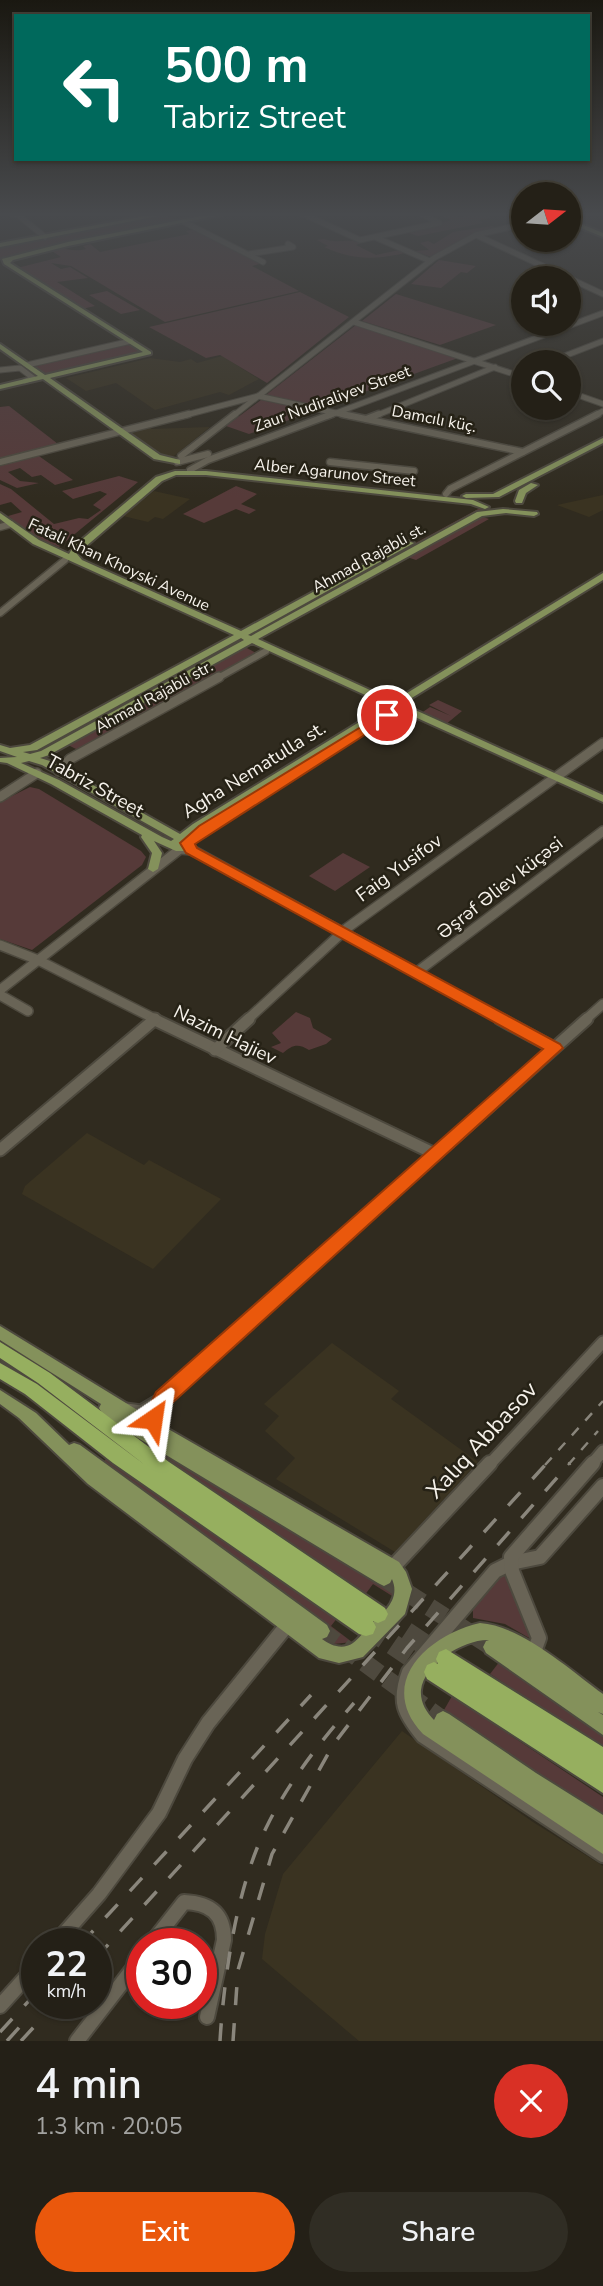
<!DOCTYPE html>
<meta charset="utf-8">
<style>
:root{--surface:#242017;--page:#302d24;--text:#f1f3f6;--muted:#a3a3a1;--line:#413e36;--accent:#ea580c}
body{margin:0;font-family:"Nunito Sans",sans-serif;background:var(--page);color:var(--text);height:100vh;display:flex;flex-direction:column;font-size:26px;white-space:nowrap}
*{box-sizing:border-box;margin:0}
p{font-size:23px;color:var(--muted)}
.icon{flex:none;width:38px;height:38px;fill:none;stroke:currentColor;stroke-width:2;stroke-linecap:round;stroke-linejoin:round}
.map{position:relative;height:2041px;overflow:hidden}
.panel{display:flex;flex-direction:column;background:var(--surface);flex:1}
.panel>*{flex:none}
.guide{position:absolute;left:14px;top:14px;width:576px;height:147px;border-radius:0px;box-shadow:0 2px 5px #0004,0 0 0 2px var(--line);background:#00695c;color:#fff;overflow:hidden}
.needle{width:46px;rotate:73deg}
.controls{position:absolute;left:511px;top:182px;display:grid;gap:14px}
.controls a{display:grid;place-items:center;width:70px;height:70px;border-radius:50%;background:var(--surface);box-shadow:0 2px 5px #0004,0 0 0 2px var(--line);font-size:35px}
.speed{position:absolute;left:21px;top:1928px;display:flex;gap:14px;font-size:35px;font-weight:700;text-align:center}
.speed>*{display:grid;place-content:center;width:91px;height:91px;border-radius:50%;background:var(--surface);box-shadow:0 2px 5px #0004,0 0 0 2px var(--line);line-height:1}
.speed small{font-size:18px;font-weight:400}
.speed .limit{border:10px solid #d22;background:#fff;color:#111}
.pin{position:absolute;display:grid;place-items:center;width:60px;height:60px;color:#fff;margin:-30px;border:4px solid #fff;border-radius:50%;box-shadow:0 2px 7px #0007}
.me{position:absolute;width:77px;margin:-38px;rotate:32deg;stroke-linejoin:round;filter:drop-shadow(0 0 5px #0008)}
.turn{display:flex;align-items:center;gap:24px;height:147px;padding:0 35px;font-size:32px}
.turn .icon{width:91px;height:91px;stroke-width:2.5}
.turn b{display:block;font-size:49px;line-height:60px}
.round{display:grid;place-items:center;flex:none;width:74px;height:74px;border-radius:37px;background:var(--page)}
.summary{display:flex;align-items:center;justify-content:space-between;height:119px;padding:0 35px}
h1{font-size:42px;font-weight:600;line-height:52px}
.button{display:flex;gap:14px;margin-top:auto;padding:14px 35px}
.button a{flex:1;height:80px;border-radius:42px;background:var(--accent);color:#fff;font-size:28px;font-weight:600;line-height:80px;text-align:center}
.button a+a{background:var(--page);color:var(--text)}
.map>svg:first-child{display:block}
.built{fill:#3a3321}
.green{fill:#563a39}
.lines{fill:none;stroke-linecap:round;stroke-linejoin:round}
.major-tunnel{stroke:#4e493e;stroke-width:18;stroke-dasharray:18 9;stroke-linecap:butt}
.highway-tunnel{stroke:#4e493e;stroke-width:21;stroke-dasharray:21 10;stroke-linecap:butt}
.minor-far4-casing{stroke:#4d493e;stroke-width:7}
.minor-far3-casing{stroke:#4d493e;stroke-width:9}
.minor-far2-casing{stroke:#4d493e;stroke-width:12}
.minor-far1-casing{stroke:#4d493e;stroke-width:15}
.minor-casing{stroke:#4d493e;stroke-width:18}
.major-casing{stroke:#4d493e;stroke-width:4}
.highway-casing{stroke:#4d493e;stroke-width:4}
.minor-far4{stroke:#696456;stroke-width:5}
.minor-far3{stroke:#696456;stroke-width:6}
.minor-far2{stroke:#696456;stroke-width:9}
.minor-far1{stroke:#696456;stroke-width:11}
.minor{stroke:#696456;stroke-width:14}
.major{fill:#84915b;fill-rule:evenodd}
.highway{fill:#96af5f;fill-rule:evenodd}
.rail-far1{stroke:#8a867c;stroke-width:2.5;stroke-dasharray:10 10;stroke-linecap:butt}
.rail{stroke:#8a867c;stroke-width:3.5;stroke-dasharray:18 18;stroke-linecap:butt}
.route{fill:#ea580c;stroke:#983908;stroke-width:2}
.labels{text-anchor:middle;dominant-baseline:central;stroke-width:5;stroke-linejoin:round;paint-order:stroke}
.far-street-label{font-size:16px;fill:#f6f2eb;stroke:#262216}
.street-label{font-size:19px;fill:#f6f2eb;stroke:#262216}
.near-street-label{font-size:23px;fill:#f6f2eb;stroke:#262216}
</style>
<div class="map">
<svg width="603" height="2041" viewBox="0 0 603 2041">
<rect width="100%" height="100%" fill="#302b1f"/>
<g class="built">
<polygon points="222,356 259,379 229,395 220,392 155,410 116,383 86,391 66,378 150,358 180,362 191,359 197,363"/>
<polygon points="147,425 152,429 210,427 170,459 164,458 124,431"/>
<polygon points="154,491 190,499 163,519 155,517 148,522 123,516"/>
<polygon points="603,495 603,510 589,517 557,505"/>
<polygon points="87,1133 144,1165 149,1160 221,1199 153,1269 22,1194 25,1186"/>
<polygon points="332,1343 399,1391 391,1399 478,1462 395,1552 276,1479 295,1458 265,1431 279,1416 264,1404"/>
<polygon points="402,1731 533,1822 603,1866 603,2041 359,2041 262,1959 265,1934 283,1874"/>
</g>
<g class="green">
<polygon points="443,212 460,217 484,212 491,218 479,220 483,223 418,236 409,233 451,220 438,214"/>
<polygon points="165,215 178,221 0,260 0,246"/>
<polygon points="492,226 496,227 475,233 431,257 414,251 429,250 420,243 428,241 434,244 453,232"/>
<path d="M196,229L263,263L252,266L299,291L165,322L71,266L51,263L61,269L70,267L88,278L57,282L95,306L82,309L17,268L61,257L49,249C64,246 72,253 86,249L83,246L90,244L100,252L189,234L186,231Z"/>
<path d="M324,239C336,244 348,238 361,243L356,245L376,255L399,250L405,253C375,260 352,260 324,247L328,246L317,240Z"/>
<polygon points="439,260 476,266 467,273 461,272 441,288 411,284"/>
<polygon points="107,291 140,310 121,314 89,295"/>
<polygon points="300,292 349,317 267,383 220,355 206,358 149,327"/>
<polygon points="396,294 496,325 440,345 362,321"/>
<polygon points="356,325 458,358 323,407 266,395"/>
<polygon points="126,343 141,352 47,374 32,365"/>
<polygon points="261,400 315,411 249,434 226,426"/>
<polygon points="9,406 58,444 0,460 0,407"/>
<polygon points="36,454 73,480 55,485 41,475 32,477 20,468 8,472 20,481 39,483 17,488 0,480 0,464"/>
<polygon points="119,476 138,482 59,547 36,538 8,516 22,512 11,502 0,505 0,484 11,489 54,524 79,518 88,519 101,510 93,505 107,494 100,491 73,499 62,491"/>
<polygon points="236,486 257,494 241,504 256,510 249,514 236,509 204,523 183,514"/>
<polygon points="480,508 485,510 256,633 253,631"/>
<polygon points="480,516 489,519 416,560 407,557"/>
<polygon points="234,642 237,643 67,736 55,741"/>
<polygon points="245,647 256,653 80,751 66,744"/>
<polygon points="438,700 462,711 445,725 420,714 430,707 451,716 429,705"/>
<polygon points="30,787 39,789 141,851 146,857 142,865 32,950 0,939 0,802"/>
<polygon points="343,853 370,867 335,891 309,876"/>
<path d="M296,1012L310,1018L313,1028L332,1039L326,1044L309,1050C298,1043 292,1045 283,1053L271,1047L281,1043L272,1033Z"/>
<polygon points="131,1432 391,1573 395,1579 397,1599 373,1584 364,1596 129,1435"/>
<polygon points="107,1458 338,1617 331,1626 352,1642 334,1644 319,1637 327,1627 104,1461"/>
<polygon points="506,1573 532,1633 531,1639 505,1624 473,1618 473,1605 500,1574"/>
<polygon points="500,1661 603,1733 603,1748 490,1674"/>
<polygon points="452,1696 603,1797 603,1814 500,1749 444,1710"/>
</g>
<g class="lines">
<g class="major-tunnel">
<polyline points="384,1578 492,1647"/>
<polyline points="321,1631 443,1720"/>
</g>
<g class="highway-tunnel">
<polyline points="380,1615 439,1654"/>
<polyline points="367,1627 426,1667"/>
</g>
<defs>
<g id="minor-far4">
<polyline points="5,212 18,215 45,237"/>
<polyline points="299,212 360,240 439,223"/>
<polyline points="418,212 439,223"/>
<polyline points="184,222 263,262"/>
<polyline points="476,235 603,294"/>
<polyline points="377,238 430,261"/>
<polyline points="249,254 293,247 288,244"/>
<polyline points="354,322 523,377"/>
<polyline points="549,362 603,341"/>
<polyline points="27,365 131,341"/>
<polyline points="0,370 20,368 33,378 25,381"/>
<polyline points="569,392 603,404"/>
<polyline points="182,416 258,396 350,416"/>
<polyline points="233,416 434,258 476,235 523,224"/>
<polyline points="328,416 603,313"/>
<polyline points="375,416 495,367"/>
<polyline points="594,416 603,411"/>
</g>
<g id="minor-far3">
<polyline points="342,414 523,452"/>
<polyline points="366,419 379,414"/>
<polyline points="181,456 235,414"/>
<polyline points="0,462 189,414"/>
<polyline points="177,462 208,454"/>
<polyline points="330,462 414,471"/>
<polyline points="190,470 208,460 332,414"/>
<polyline points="446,494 450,489 598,414"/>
<polyline points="0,527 11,524"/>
<polyline points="0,613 65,560"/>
<polyline points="216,679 266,651"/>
</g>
<g id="minor-far2">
<polyline points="59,771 70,759 219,677"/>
<polyline points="0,797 37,773"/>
<polyline points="0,945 38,960 157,1020"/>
<polyline points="417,972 603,831"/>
<polyline points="0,990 180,849 192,850 503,1020"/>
<polyline points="0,995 28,1011"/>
<polyline points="247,1020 347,928 603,743"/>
<polyline points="585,1020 603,1004"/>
</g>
<g id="minor-far1">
<polyline points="153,1019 435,1154"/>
<polyline points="500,1019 554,1048"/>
<polyline points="215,1050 249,1019"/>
<polyline points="0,1150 155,1019"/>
<polyline points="126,1409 141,1411 163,1398 587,1019"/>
<polyline points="489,1465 603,1342"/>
<polyline points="591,1465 603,1451"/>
</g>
<g id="minor">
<path d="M603,1486L540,1557L511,1563L495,1571L409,1672C398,1701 404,1713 423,1736L603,1855"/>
<polyline points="393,1567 490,1463"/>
<polyline points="533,1655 539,1638 512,1571 511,1557 593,1463"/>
<polyline points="55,1944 99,1894 159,1813 185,1759 208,1723 288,1624"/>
<path d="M151,1944L184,1902C210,1903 224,1913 224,1940L207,2017"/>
<polyline points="0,2006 37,1965"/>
<polyline points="77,2041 142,1957"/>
</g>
<g id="major">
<polygon points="166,212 179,212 0,247 0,243"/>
<polygon points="222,212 235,212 68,246 13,260 10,263 151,352 151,354 50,378 160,455 180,460 180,464 154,459 43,379 0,389 0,385 38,376 0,349 0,344 45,375 143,352 4,264 2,259 68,242"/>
<polygon points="569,219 603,233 603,237 569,223"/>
<polygon points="603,438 603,443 499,497 466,498 462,496 466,494 493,494"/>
<path d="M175,471H206L473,500L489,507L485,509L471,504L206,475H176L162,481L77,554L82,560L241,631L407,541L414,543L248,635L251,636L477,512L503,509L537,512L538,514L534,516L506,513L482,516L258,639L394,701L603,573V580L402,704L603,795V802L395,708L201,828L188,838L192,842L191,844L180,845L185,849L184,851H176L154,841L162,853L158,869L153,872L148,869L152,853L141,837L142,835L51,784L7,763L0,762V758L17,757L0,751V745L10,748L30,745L234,635L33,544L0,519V513L39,540L69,554L73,547L156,477ZM241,638L244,640L41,751L30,754L23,752L37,750ZM252,643L387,705L193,824L180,834L50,761L40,758L49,755ZM29,761L42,765L174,839L171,841L162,837L59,780L21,763Z"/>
<polygon points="531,483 538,485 526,493 522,503 516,503 515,501 519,490"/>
<path d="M0,1326L170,1430L399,1562L406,1572L412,1589L405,1614L363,1657L339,1663L319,1658L88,1484L19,1418L0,1404V1390L36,1413L69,1445L74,1443L80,1445L327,1625L330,1631L327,1637L322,1639C331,1646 343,1650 353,1643C359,1639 364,1631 369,1626C383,1613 401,1600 392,1579L390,1583L384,1586L378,1583L138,1438L102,1413L99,1408L101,1404L0,1340Z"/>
<path d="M480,1623C522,1626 570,1670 603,1694V1714L598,1712L603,1715V1735L486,1653L483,1647L486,1641L489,1640C464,1639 424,1664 421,1690C420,1702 426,1712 434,1720L437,1714L443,1711L449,1714L536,1773L603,1815V1854L423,1734C375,1683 428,1635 480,1623Z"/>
</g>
<g id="highway">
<polygon points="0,1342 50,1373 169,1462 385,1608 388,1614 385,1620 378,1623 373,1621 376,1627 373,1634 366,1636 359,1634 113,1463 25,1394 0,1379 0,1363 37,1384 145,1465 38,1383 0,1358"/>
<polygon points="446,1649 603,1747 603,1793 427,1679 424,1672 427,1665 434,1662 438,1664 436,1659 439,1652"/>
</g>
</defs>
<use href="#minor-far4" class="minor-far4-casing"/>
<use href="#minor-far3" class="minor-far3-casing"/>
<use href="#minor-far2" class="minor-far2-casing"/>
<use href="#minor-far1" class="minor-far1-casing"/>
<use href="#minor" class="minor-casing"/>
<use href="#major" class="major-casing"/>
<use href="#highway" class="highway-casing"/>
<use href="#minor-far4" class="minor-far4"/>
<use href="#minor-far3" class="minor-far3"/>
<use href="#minor-far2" class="minor-far2"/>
<use href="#minor-far1" class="minor-far1"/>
<use href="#minor" class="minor"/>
<use href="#major" class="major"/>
<use href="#highway" class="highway"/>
<g class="rail-far1">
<polyline points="545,1465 603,1401"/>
<polyline points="568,1465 598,1431"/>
</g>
<g class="rail">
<polyline points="81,1944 311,1695"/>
<polyline points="96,1958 547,1463"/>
<polyline points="0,2032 37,1992"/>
<polyline points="7,2041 24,2022"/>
<polyline points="21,2041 55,2004"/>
<path d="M220,2041C224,1975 237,1885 267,1826C289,1781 321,1741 354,1703"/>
<polyline points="233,2041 238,1970 272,1854 333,1745 407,1648 570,1463"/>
</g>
</g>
<linearGradient id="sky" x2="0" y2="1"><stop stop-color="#1a1811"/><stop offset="0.43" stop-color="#484a4d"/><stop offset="1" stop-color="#484a4d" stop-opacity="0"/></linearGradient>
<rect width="603" height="498" fill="url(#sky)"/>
<polygon class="route" points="387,711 391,712 391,718 195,844 197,848 560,1044 563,1048 171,1404 161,1425 153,1428 146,1425 143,1419 156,1392 543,1049 186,853 180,843 199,826"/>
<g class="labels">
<g class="far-street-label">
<text transform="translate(332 399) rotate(-20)">Zaur Nudiraliyev Street</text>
<text transform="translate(434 419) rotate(11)">Damcılı küç.</text>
<text transform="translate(335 473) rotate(6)">Alber Agarunov Street</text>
<text transform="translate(369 558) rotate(-29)">Ahmad Rajabli st.</text>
<text transform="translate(119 565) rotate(25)">Fatali Khan Khoyski Avenue</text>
<text transform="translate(154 697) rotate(-29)">Ahmad Rajabli str.</text>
</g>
<g class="street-label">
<text transform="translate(254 770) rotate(-32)">Agha Nematulla st.</text>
<text transform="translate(95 786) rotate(29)">Tabriz Street</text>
<text transform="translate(399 868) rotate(-36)">Faig Yusifov</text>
<text transform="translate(500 888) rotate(-38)">Əşrəf Əliev küçəsi</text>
<text transform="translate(225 1035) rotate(26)">Nazim Hajiev</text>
</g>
<g class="near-street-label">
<text transform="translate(482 1440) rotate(-47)">Xalıq Abbasov</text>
</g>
</g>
</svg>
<div class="controls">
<a><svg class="needle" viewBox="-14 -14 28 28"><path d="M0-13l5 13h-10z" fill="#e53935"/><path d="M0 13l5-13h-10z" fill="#a3a3a1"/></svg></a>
<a><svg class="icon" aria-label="sound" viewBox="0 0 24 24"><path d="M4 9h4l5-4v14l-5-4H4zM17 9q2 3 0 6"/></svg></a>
<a><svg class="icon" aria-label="search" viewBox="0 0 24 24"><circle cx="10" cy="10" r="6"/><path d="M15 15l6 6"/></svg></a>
</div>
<div class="speed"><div>22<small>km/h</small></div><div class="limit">30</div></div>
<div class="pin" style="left:387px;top:715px;background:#d93025"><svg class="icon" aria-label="arrive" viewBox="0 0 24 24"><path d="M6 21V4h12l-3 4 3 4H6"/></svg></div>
<svg class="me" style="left:153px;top:1419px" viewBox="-20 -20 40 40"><path d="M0-17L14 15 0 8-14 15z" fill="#ea580c" stroke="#fff" stroke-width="4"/></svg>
<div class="guide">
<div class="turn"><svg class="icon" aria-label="left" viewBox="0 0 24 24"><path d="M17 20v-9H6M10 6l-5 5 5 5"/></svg><div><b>500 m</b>Tabriz Street</div></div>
</div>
</div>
<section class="panel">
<div class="summary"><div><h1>4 min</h1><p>1.3 km · 20:05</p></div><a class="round" style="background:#d93025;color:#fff"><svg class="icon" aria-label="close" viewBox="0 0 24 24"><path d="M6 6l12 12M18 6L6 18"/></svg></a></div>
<div class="button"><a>Exit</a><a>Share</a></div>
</section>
